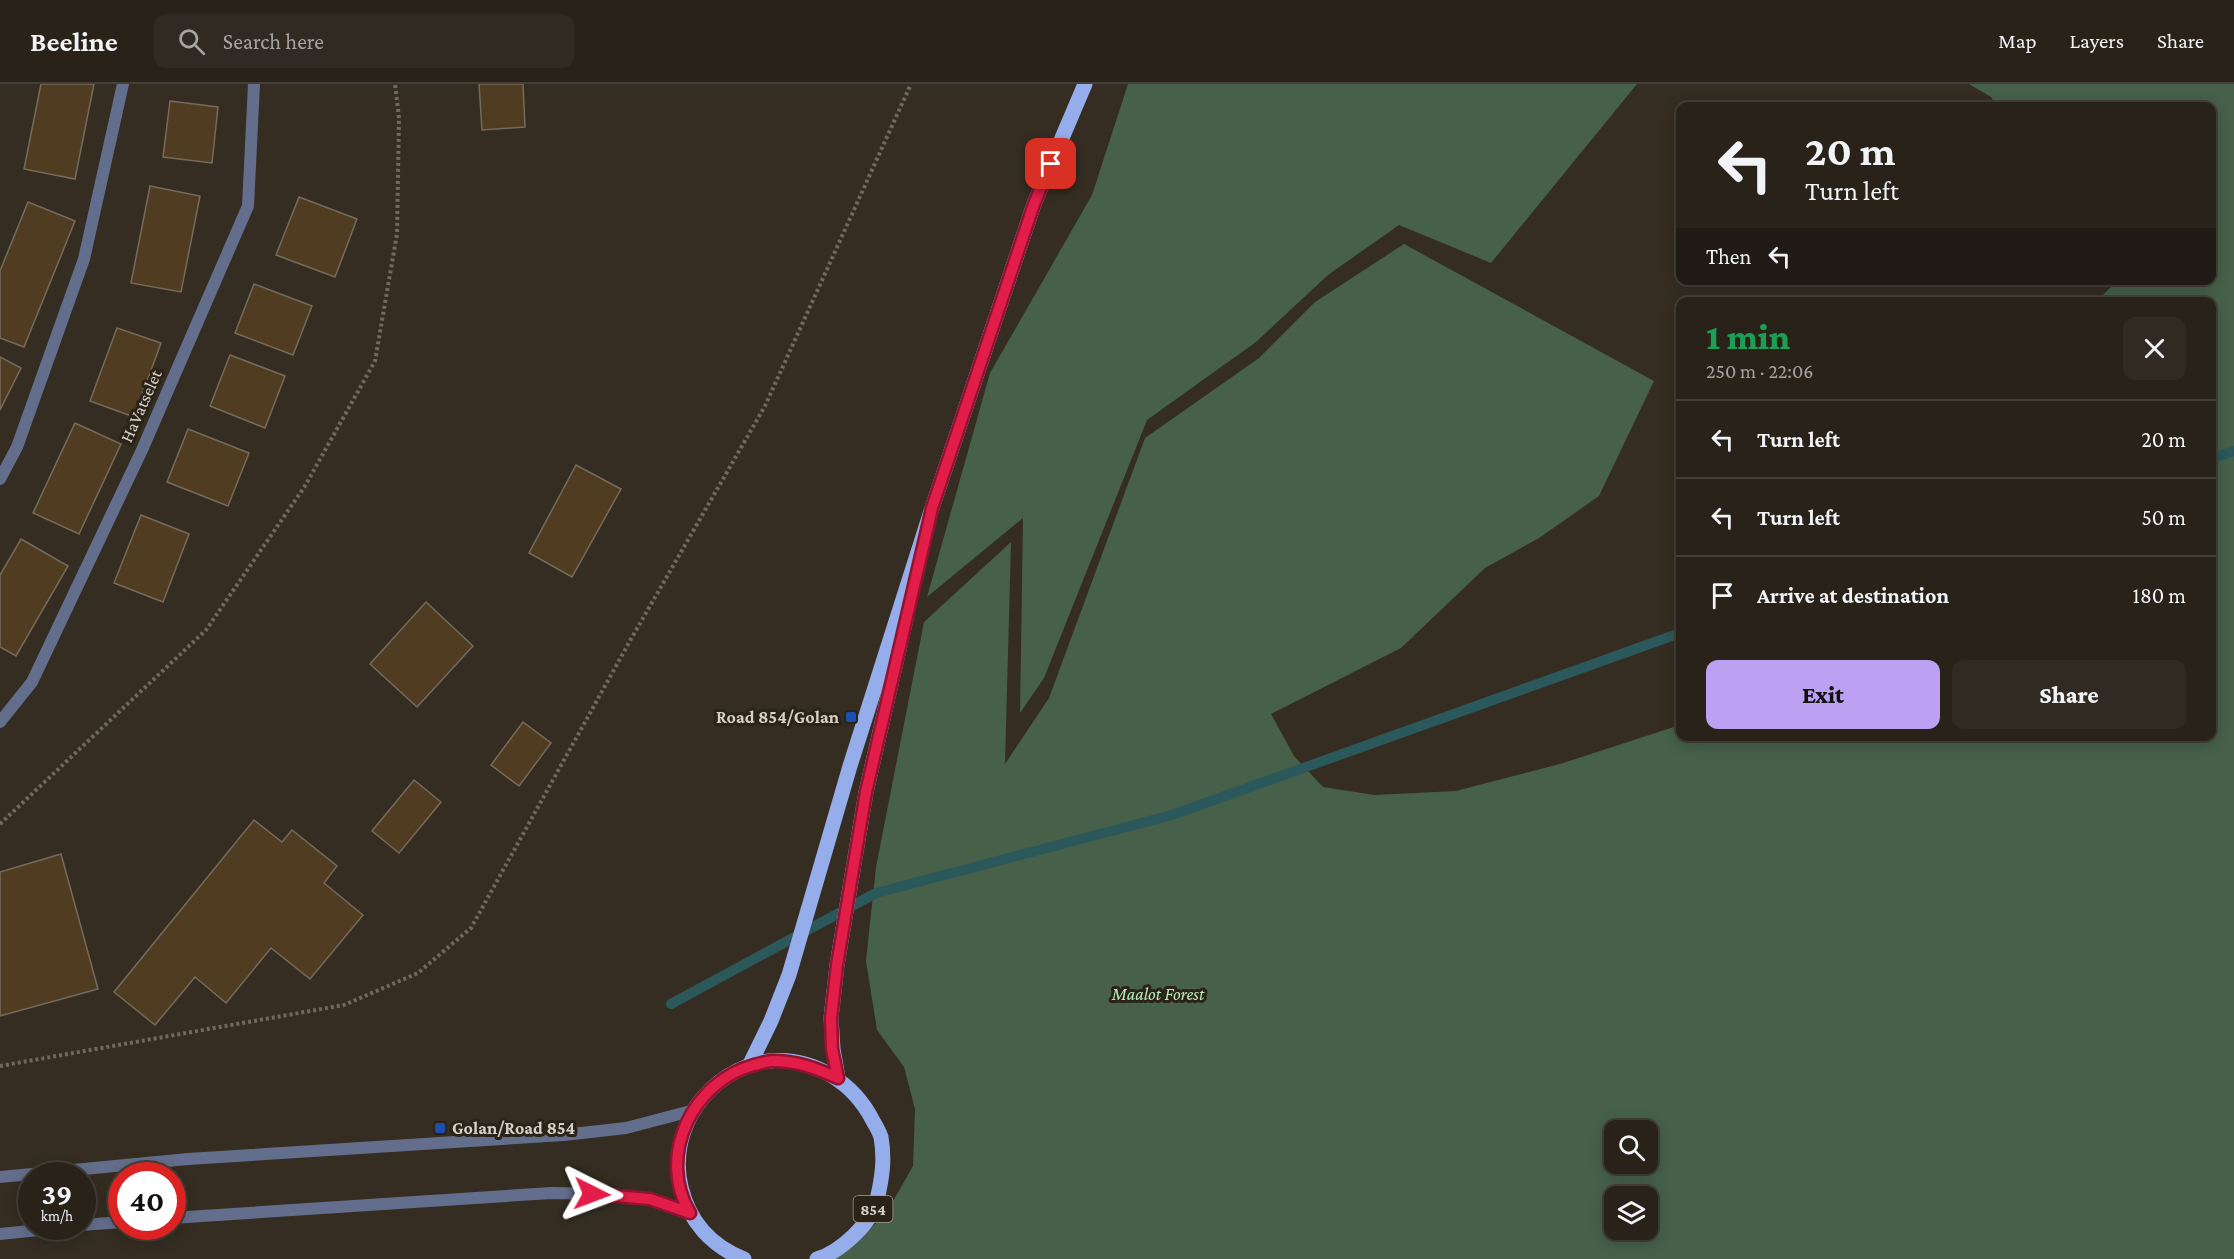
<!DOCTYPE html>
<meta charset="utf-8">
<style>
:root{--surface:#282219;--page:#302a22;--text:#f1f3f6;--muted:#a5a4a2;--line:#443f38;--accent:#bca0f2}
body{margin:0;font-family:"Crimson Pro",serif;background:var(--page);color:var(--text);height:100vh;display:flex;flex-direction:column;font-size:22px;white-space:nowrap}
*{box-sizing:border-box;margin:0}
p{font-size:20px;color:var(--muted)}
.icon{flex:none;width:33px;height:33px;fill:none;stroke:currentColor;stroke-width:2;stroke-linecap:round;stroke-linejoin:round}
.map{position:relative;flex:1;overflow:hidden}
.panel{position:absolute;left:1676px;top:213px;width:540px;height:444px;display:flex;flex-direction:column;background:var(--surface);border-radius:12px;box-shadow:0 3px 15px #0003,0 0 0 2px var(--line)}
.panel>*{flex:none}
.top-card{position:absolute;left:1676px;top:18px;width:540px;height:183px;border-radius:12px;box-shadow:0 3px 15px #0003,0 0 0 2px var(--line);background:#282219;color:var(--text);overflow:hidden}
.buttons{position:absolute;left:1604px;top:1036px;display:grid;gap:12px}
.buttons a{display:grid;place-items:center;width:54px;height:54px;border-radius:12px;background:var(--surface);box-shadow:0 3px 15px #0003,0 0 0 2px var(--line);font-size:30px}
.speed{position:absolute;left:18px;top:1078px;display:flex;gap:12px;font-size:30px;font-weight:700;text-align:center}
.speed>*{display:grid;place-content:center;width:78px;height:78px;border-radius:50%;background:var(--surface);box-shadow:0 3px 15px #0003,0 0 0 2px var(--line);line-height:1}
.speed small{font-size:15px;font-weight:400}
.speed .limit{border:9px solid #d22;background:#fff;color:#111}
.pin{position:absolute;display:grid;place-items:center;width:51px;height:51px;color:#fff;margin:-26px;border-radius:12px;box-shadow:0 3px 9px #0006}
.me{position:absolute;width:66px;margin:-33px;rotate:93deg;stroke-linejoin:round;filter:drop-shadow(0 0 4px #0008)}
.turn{display:flex;align-items:center;gap:21px;height:126px;padding:0 30px;font-size:27px}
.turn .icon{width:78px;height:78px;stroke-width:2.5}
.turn b{display:block;font-size:42px;line-height:51px}
.then{display:flex;align-items:center;height:57px;padding:0 30px;background:#0003;gap:12px;font-size:22px}
.round{display:grid;place-items:center;flex:none;width:63px;height:63px;border-radius:12px;background:var(--page)}
.summary{display:flex;align-items:center;justify-content:space-between;height:102px;padding:0 30px}
h1{font-size:36px;font-weight:800;line-height:45px;color:#1e9e55}
.primary-button{display:flex;gap:12px;margin-top:auto;padding:12px 30px}
.primary-button a{flex:1;height:69px;border-radius:12px;background:var(--accent);color:#111;font-size:24px;font-weight:800;line-height:69px;text-align:center}
.primary-button a+a{background:var(--page);color:var(--text)}
ul{padding:0;list-style:none}
li{display:flex;align-items:center;gap:18px;height:78px;padding:0 30px;border-top:2px solid var(--line)}
li div{flex:1}
li b{display:block;font-size:22px}
li em{font-style:normal}
header{display:flex;align-items:center;gap:36px;box-sizing:border-box;height:84px;padding:0 30px;background:var(--surface);border-bottom:2px solid var(--line)}
header strong{font-size:28px}
nav{display:flex;gap:33px;margin-inline-start:auto;font-size:21px}
.search{width:420px;height:54px;background:var(--page);display:flex;align-items:center;gap:15px;box-sizing:border-box;padding:0 21px;border-radius:12px;color:var(--muted);font-size:22px}
.map>svg:first-child{display:block}
.green{fill:#466049;fill-rule:evenodd}
.lines{fill:none;stroke-linecap:round;stroke-linejoin:round}
.stream{stroke:#2b585b;stroke-width:10}
.building{fill:#503d21;stroke:#756b5d;stroke-width:1.5}
.path{stroke:#70695f;stroke-width:4;stroke-dasharray:3 3;stroke-linecap:butt}
.minor{stroke:#636e8c;stroke-width:12}
.tertiary{stroke:#636e8c;stroke-width:12}
.primary{stroke:#96adeb;stroke-width:15}
.route-casing{stroke:#92132f;stroke-width:15}
.route{stroke:#e11d48;stroke-width:10}
.transit-dot{fill:#1a4fb4;stroke:#2b2317;stroke-width:2}
.labels{text-anchor:middle;dominant-baseline:central;stroke-width:6;stroke-linejoin:round;paint-order:stroke}
.shield{fill:#2b2317;stroke:#a39c94;stroke-width:1.5}
.shield-label{font-size:16px;font-weight:bold;fill:#d6d0c9}
.street-label{font-size:18px;fill:#d6d0c9;stroke:#2b2317}
.poi-label{font-size:18px;font-weight:bold;fill:#d6d0c9;stroke:#2b2317;text-anchor:end}
.park-label{font-size:18px;font-style:italic;fill:#b8ebbe;stroke:#2b2317}
</style>
<header>
<strong>Beeline</strong>
<div class="search"><svg class="icon" aria-label="search" viewBox="0 0 24 24"><circle cx="10" cy="10" r="6"/><path d="M15 15l6 6"/></svg>Search here</div>
<nav><a>Map</a><a>Layers</a><a>Share</a></nav>
</header>
<div class="map">
<svg width="2234" height="1175" viewBox="0 0 2234 1175">
<rect width="100%" height="100%" fill="#352d21"/>
<g class="green">
<polygon points="1128,0 1637,0 1491,179 1399,141 1328,191 1256,258 1147,336 1044,594 1020,629 1023,434 927,513 990,289 1092,111"/>
<path d="M1969,0H2234V1175H830L884,1133L913,1082L915,1025L904,983L877,946L866,877L876,783L924,538L1011,458L1005,680L1049,614L1145,354L1259,274L1315,218L1404,160L1654,297L1599,412L1539,454L1485,484L1401,564L1271,630L1294,672L1323,703L1374,711L1456,707L1560,680L1680,641V652H2211V218L2097,217L2117,197L2211,196V22H1996L1991,13ZM1614,1047H1647V1080H1614ZM1614,1113H1647V1146H1614Z"/>
</g>
<g class="lines">
<g class="stream">
<polyline points="2211,375 2234,367"/>
<polyline points="671,920 876,809 1172,731 1680,549"/>
</g>
</g>
<g class="building">
<polygon points="41,0 94,0 75,95 24,85"/>
<polygon points="479,0 523,0 525,43 482,46"/>
<polygon points="170,17 218,23 212,79 163,73"/>
<polygon points="150,102 200,112 181,208 131,199"/>
<polygon points="299,113 357,135 335,193 276,171"/>
<polygon points="28,118 75,137 24,263 0,254 0,187"/>
<polygon points="254,200 312,222 293,271 235,249"/>
<polygon points="117,244 161,259 134,333 90,317"/>
<polygon points="230,271 285,292 265,344 210,322"/>
<polygon points="0,273 21,284 0,326"/>
<polygon points="75,339 121,360 79,450 33,429"/>
<polygon points="188,345 249,369 228,422 167,398"/>
<polygon points="576,381 621,405 572,493 529,469"/>
<polygon points="141,431 189,450 163,518 114,499"/>
<polygon points="21,455 68,482 16,572 0,563 0,491"/>
<polygon points="426,518 473,562 417,623 370,580"/>
<polygon points="523,638 551,659 519,702 491,681"/>
<polygon points="414,696 441,718 399,769 372,747"/>
<polygon points="254,736 282,758 292,746 337,782 324,799 363,831 310,895 271,864 226,919 195,893 155,941 114,908"/>
<polygon points="61,770 98,905 0,932 0,788"/>
</g>
<g class="lines">
<g class="path">
<polyline points="0,740 206,546 305,402 375,277 397,150 399,34 395,0"/>
<polyline points="0,982 344,921 418,889 471,844 631,555 765,322 911,0"/>
</g>
<g class="minor">
<polyline points="0,395 17,363 84,175 123,0"/>
<polyline points="0,638 32,598 142,366 248,122 254,0"/>
</g>
<g class="tertiary">
<polyline points="0,1093 188,1075 564,1051 626,1044 691,1027"/>
<polyline points="172,1134 551,1109 612,1110 650,1115 690,1129"/>
<polyline points="82,1141 122,1138"/>
<polyline points="0,1150 68,1143"/>
</g>
<g class="primary">
<polyline points="749,982 771,937 789,891 850,682 932,424 1034,120 1085,0"/>
<polyline points="838,994 833,965 831,934 837,881 866,708 906,535"/>
<path d="M744,1175C711,1162 689,1137 681,1103C667,1044 709,985 769,977C813,972 854,999 873,1037C876,1042 879,1047 881,1053C885,1076 882,1094 877,1116C871,1140 840,1168 817,1175"/>
</g>
</g>
<g class="lines">
<defs>
<path id="route" d="M592,1110L650,1115L690,1129C656,1072 693,997 754,981C760,980 766,977 772,977C798,977 815,984 838,994L832,965L831,934L837,881L866,708L927,446L932,424L1034,120L1051,80"/>
</defs>
<use href="#route" class="route-casing"/>
<use href="#route" class="route"/>
</g>
<g class="transit-dot">
<rect x="845" y="627" width="12" height="12" rx="3"/>
<rect x="434" y="1038" width="12" height="12" rx="3"/>
</g>
<g class="labels">
<rect class="shield" x="853.5" y="1112" width="39" height="26" rx="4.5"/>
<g class="shield-label">
<text x="873" y="1125">854</text>
</g>
<g class="street-label">
<text transform="translate(141 322) rotate(-66)">HaVatselet</text>
</g>
<g class="poi-label">
<text x="839" y="633">Road 854/Golan</text>
<text x="452" y="1044" text-anchor="start">Golan/Road 854</text>
</g>
<g class="park-label">
<text x="1158" y="910">Maalot Forest</text>
</g>
</g>
</svg>
<div class="buttons">
<a><svg class="icon" aria-label="search" viewBox="0 0 24 24"><circle cx="10" cy="10" r="6"/><path d="M15 15l6 6"/></svg></a>
<a><svg class="icon" aria-label="layers" viewBox="0 0 24 24"><path d="M12 4l9 5-9 5-9-5zM3 14l9 5 9-5"/></svg></a>
</div>
<div class="speed"><div>39<small>km/h</small></div><div class="limit">40</div></div>
<div class="pin" style="left:1051px;top:80px;background:#d93025"><svg class="icon" aria-label="arrive" viewBox="0 0 24 24"><path d="M6 21V4h12l-3 4 3 4H6"/></svg></div>
<svg class="me" style="left:592px;top:1110px" viewBox="-20 -20 40 40"><path d="M0-17L14 15 0 8-14 15z" fill="#e11d48" stroke="#fff" stroke-width="4"/></svg>
<div class="top-card">
<div class="turn"><svg class="icon" aria-label="left" viewBox="0 0 24 24"><path d="M17 20v-9H6M10 6l-5 5 5 5"/></svg><div><b>20 m</b>Turn left</div></div>
<div class="then">Then<svg class="icon" aria-label="left" viewBox="0 0 24 24"><path d="M17 20v-9H6M10 6l-5 5 5 5"/></svg></div>
</div>
<section class="panel">
<div class="summary"><div><h1>1 min</h1><p>250 m · 22:06</p></div><a class="round"><svg class="icon" aria-label="close" viewBox="0 0 24 24"><path d="M6 6l12 12M18 6L6 18"/></svg></a></div>
<ul>
<li><svg class="icon" aria-label="left" viewBox="0 0 24 24"><path d="M17 20v-9H6M10 6l-5 5 5 5"/></svg><div><b>Turn left</b></div><em>20 m</em></li>
<li><svg class="icon" aria-label="left" viewBox="0 0 24 24"><path d="M17 20v-9H6M10 6l-5 5 5 5"/></svg><div><b>Turn left</b></div><em>50 m</em></li>
<li><svg class="icon" aria-label="arrive" viewBox="0 0 24 24"><path d="M6 21V4h12l-3 4 3 4H6"/></svg><div><b>Arrive at destination</b></div><em>180 m</em></li>
</ul>
<div class="primary-button"><a>Exit</a><a>Share</a></div>
</section>
</div>
